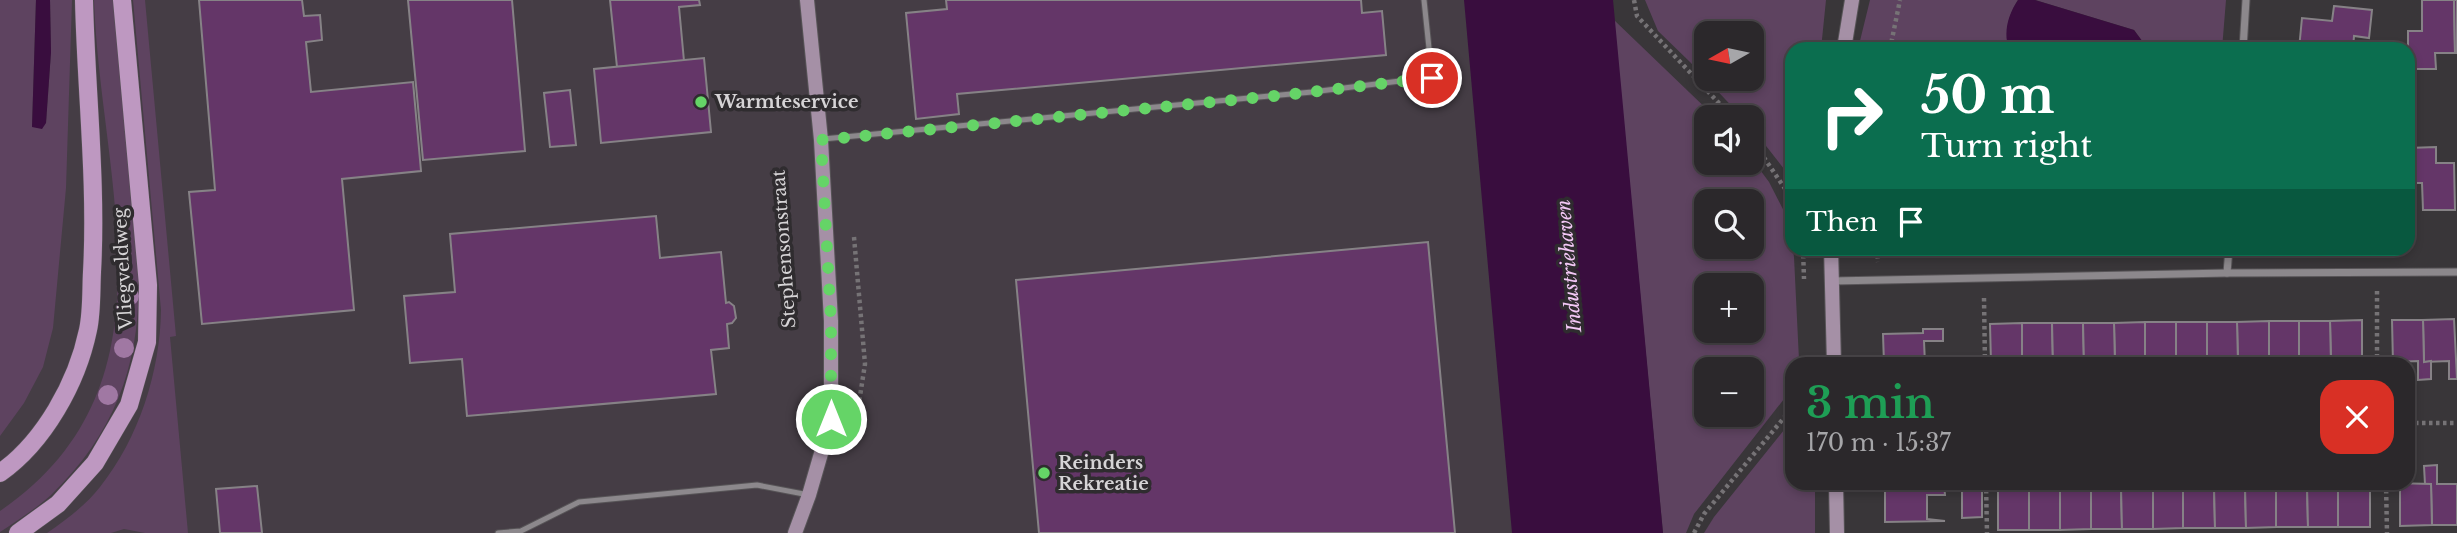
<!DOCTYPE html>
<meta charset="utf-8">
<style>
:root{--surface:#2b282b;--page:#373437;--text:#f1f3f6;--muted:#a6a6a9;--line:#474447}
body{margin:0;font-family:"Libre Baskerville",serif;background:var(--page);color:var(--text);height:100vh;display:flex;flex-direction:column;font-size:26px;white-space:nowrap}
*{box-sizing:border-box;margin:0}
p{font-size:23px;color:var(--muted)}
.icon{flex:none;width:38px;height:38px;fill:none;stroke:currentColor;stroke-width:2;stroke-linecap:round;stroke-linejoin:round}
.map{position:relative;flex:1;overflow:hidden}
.panel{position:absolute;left:1785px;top:357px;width:630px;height:133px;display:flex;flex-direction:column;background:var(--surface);border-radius:21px;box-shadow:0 4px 10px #0003,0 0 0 2px var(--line)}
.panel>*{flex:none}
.banner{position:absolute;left:1785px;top:42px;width:630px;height:214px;border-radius:21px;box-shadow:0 4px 10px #0003,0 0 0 2px var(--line);background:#0b6e4f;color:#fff;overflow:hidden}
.needle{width:46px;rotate:261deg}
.fabs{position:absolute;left:1694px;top:21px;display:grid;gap:14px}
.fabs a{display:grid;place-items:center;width:70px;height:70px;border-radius:14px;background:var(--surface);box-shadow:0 4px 10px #0003,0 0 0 2px var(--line);font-size:35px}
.pin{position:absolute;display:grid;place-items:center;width:60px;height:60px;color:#fff;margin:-30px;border:4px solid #fff;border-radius:50%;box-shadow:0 2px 7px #0007}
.me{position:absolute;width:77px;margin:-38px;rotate:0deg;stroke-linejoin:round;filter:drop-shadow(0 0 5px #0008)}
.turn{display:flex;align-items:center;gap:24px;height:147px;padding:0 21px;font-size:32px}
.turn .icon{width:91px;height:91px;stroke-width:2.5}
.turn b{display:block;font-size:49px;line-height:60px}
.then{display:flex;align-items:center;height:66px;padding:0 21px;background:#0003;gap:14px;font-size:26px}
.round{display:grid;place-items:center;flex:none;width:74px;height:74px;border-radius:21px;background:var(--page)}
.head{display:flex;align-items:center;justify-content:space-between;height:119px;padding:0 21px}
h1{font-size:42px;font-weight:600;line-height:52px;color:#1e9e55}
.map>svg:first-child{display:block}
.built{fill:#453d45}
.green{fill:#5e4360;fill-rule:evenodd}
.water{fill:#390d3e}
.building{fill:#643668;stroke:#868286;stroke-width:2}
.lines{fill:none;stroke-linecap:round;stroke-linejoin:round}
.lane-casing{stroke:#575457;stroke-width:7}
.street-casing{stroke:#575457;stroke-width:9}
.secondary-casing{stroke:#575457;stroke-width:16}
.primary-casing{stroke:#575457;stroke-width:19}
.path{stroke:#767376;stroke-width:4.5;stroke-dasharray:3.5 3.5;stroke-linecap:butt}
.lane{stroke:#8c888c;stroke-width:5}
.street{stroke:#8c888c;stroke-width:7}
.secondary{stroke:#a590a6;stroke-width:14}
.primary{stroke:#be98c1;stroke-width:18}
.tree{fill:#a078a3}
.route{stroke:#65d467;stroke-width:12;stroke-dasharray:0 21.6}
.poi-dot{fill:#65d467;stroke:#2f2c2f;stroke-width:2.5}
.labels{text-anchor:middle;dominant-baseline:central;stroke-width:7;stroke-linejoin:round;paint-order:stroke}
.poi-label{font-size:18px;font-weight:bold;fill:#d6d4d6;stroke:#2f2c2f;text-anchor:start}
.street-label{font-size:18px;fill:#d6d4d6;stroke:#2f2c2f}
.water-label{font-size:19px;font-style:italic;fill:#f3c8f6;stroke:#2f2c2f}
</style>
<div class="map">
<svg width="2457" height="533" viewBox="0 0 2457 533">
<rect width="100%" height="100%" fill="#393639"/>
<polygon class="built" points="0,0 1479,0 1526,533 0,533"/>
<g class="green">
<polygon points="0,0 36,0 32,126 46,123 51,52 50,0 72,0 66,188 53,328 43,367 24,403 0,436"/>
<path d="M94,0H114L138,264C143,355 119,429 52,494C37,508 18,520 0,532V511C183,386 100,181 94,0Z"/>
<path d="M133,0H145L176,336L170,337L188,533H145L124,529L111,533H47C66,520 86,505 100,487C139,438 160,372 161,310Z"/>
<path d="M1645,0H1826L1821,49H1792V183L1788,174L1752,128V117H1742L1690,62L1658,31ZM1706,33H1752V79H1706Z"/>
<path d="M1870,0H2018C2009,13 2004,34 2009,49H1858Z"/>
<polygon points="2035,0 2226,0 2222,49 2148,49 2134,30"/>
<path d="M1614,20L1715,117H1706V163H1752V159L1769,182L1789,221L1794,257L1799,360L1798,364H1792V378L1784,399L1694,514L1686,533H1663ZM1706,201H1752V247H1706ZM1706,285H1752V331H1706ZM1706,369H1752V415H1706Z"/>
<polygon points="1792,420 1792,483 1815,483 1815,533 1704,533 1714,517"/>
</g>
<g class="water">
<polygon points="36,0 50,0 51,52 46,123 42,129 32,127"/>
<polygon points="1464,0 1613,0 1663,533 1512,533"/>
<path d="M2018,0H2035L2134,30L2148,49H2009C2003,32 2008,15 2018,0Z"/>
</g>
<g class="building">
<polygon points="199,0 302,0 304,16 320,15 322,40 306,42 311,92 413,82 421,171 342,179 354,310 202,324 189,192 215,190"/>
<polygon points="408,0 512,0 525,151 423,160"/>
<polygon points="610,0 699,0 700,5 679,7 684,61 617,67"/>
<polygon points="946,0 1361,0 1362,13 1382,11 1386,55 957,94 959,114 916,119 906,13 947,9"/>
<polygon points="2422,0 2454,0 2455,53 2435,53 2436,69 2408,69 2408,31 2422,31"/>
<polygon points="2454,0 2457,0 2457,53 2455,53"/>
<polygon points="2334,6 2372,10 2369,38 2354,36 2353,49 2299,49 2302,18 2332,21"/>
<polygon points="704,58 711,132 601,143 594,69"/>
<polygon points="570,90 576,145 550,147 544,93"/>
<polygon points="2436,147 2436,163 2454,163 2455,210 2423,210 2422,183 2408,183 2408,148"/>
<polygon points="656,216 660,258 721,252 726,303 729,302 734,306 736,318 732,323 727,324 729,348 711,350 716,394 467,416 462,359 410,363 404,296 455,292 450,234"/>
<polygon points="1428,242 1455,533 1039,533 1016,280"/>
<polygon points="2454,319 2457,379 2449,379 2449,361 2424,362 2423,320"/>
<polygon points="2362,320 2362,360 2367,360 2367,364 2331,363 2330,321"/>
<polygon points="2392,320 2423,320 2424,362 2431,361 2431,379 2418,380 2418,361 2394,362 2393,364"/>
<polygon points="2269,321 2269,363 2275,364 2238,363 2237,322"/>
<polygon points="2269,321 2299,321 2299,363 2306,364 2269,363"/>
<polygon points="2299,321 2330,321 2331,363 2337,364 2299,363"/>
<polygon points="2145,322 2145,364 2153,364 2115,364 2114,323"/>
<polygon points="2145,322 2176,322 2176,364 2183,364 2145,364"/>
<polygon points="2176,322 2207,322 2207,364 2214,364 2176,364"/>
<polygon points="2207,322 2237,322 2238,363 2245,364 2207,364"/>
<polygon points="2022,323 2022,364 1991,364 1990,324"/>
<polygon points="2022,323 2052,323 2053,364 2022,364"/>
<polygon points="2052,323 2083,323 2084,364 2053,364"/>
<polygon points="2083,323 2114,323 2115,364 2084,364"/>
<polygon points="1923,329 1943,329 1943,341 1924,341 1925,364 1884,364 1883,334 1923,333"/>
<polygon points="2437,465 2437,484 2457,484 2457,525 2432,525 2431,484 2425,484 2424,466"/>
<polygon points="1885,483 1926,483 1926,489 1885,490"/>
<polygon points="1926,483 1944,483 1945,495 1927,495 1927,519 1945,521 1885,522 1885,490 1926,489"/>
<polygon points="1992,483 2004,483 2004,488 2029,488 2029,530 1998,530 1998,490 1992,490"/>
<polygon points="2023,483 2035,483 2035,488 2060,488 2060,530 2029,530 2029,488 2023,488"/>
<polygon points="2053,483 2066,483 2067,487 2091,487 2091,529 2060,530 2060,488 2053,488"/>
<polygon points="2084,483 2096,483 2097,487 2121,487 2122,529 2091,529 2091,487 2084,487"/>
<polygon points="2115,483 2127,483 2127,487 2153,486 2153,529 2122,529 2121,487 2115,487"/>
<polygon points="2146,483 2158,483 2158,487 2183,486 2183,528 2153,529 2153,486 2146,487"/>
<polygon points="2177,483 2190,483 2190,487 2214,486 2215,528 2183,528 2183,486 2177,486"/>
<polygon points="2208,483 2221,483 2221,486 2245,486 2246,528 2215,528 2214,486 2208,486"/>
<polygon points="2239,483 2252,483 2252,486 2276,486 2276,527 2246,528 2245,486 2239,486"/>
<polygon points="2270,483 2307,485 2308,527 2276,527 2276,486 2270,486"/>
<polygon points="2300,483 2338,485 2338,527 2308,527 2307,485 2300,485"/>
<polygon points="2331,483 2344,483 2344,485 2368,485 2370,483 2370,527 2338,527 2338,485 2331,485"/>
<polygon points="2394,483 2431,484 2432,525 2400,526 2400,486 2394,486"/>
<polygon points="257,486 262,533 220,533 216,489"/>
<polygon points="1962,486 1982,486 1982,517 1962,518"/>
</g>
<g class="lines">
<defs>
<g id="lane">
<polyline points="823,139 1312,92 1432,77 1424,0"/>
<polyline points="498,533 521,531 579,502 757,485 809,495"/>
</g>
<g id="street">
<polyline points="2243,49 2246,0"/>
<polyline points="2227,273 2229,248"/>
<polyline points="1832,281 2227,273 2457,272"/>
</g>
<g id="secondary">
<polyline points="1844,49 1852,0"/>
<polyline points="1831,248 1834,364"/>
<polyline points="1836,483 1837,533"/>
<polyline points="795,533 809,495 831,419 831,321 821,140 807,0"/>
</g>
<g id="primary">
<path d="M0,473C44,442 77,383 88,330C92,312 91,291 92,272C97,182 86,90 84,0"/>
<polyline points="18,533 58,504 95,463 129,405 147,342 148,285 122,0"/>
</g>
</defs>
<use href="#lane" class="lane-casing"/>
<use href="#street" class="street-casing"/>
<use href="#secondary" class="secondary-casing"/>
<use href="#primary" class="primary-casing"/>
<g class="path">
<polyline points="1634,0 1637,16 1732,117"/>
<polyline points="1890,49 1900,0"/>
<polyline points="1752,140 1790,196 1792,203"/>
<polyline points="854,237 865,364 858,409"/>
<polyline points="1803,248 1804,279"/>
<polyline points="1877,248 1878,262"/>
<polyline points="2377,291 2377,364"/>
<polyline points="1984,298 1985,364"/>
<polyline points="2408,423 2457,423"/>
<polyline points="1986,483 1987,533"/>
<polyline points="2386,483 2387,533"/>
<polyline points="1694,533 1704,514 1788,413 1792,402"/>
</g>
<use href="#lane" class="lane"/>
<use href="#street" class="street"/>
<use href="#secondary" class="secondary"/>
<use href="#primary" class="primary"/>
</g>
<g class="tree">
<circle cx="129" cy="296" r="10"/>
<circle cx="124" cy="348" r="10"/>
<circle cx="108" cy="395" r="10"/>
</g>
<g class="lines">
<polyline class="route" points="831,419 831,321 821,140 1284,95 1432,78"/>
</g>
<g class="poi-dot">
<circle cx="701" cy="102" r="7"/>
<circle cx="1044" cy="473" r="7"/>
</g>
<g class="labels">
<g class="poi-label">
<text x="715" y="102">Warmteservice</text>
<text x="1058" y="463">Reinders<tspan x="1058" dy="21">Rekreatie</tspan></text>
</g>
<g class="street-label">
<text transform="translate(784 249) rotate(-94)">Stephensonstraat</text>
<text transform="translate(123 269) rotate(-93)">Vliegveldweg</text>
</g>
<g class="water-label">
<text transform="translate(1569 266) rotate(-95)">Industriehaven</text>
</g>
</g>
</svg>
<div class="fabs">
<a><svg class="needle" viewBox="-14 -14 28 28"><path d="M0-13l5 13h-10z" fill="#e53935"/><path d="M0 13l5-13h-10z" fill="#a6a6a9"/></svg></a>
<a><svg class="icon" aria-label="sound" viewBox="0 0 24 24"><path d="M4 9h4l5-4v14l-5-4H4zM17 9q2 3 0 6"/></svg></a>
<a><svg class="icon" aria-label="search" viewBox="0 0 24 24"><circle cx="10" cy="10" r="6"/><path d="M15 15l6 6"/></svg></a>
<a>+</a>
<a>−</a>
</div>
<div class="pin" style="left:1432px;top:78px;background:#d93025"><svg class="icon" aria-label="arrive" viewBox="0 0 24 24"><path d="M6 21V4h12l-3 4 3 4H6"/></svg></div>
<svg class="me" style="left:831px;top:419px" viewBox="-20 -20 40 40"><circle r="17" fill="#65d467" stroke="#fff" stroke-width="3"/><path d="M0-11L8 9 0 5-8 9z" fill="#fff"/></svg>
<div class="banner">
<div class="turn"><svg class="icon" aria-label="right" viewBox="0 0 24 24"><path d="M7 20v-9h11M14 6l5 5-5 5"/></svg><div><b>50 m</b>Turn right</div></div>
<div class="then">Then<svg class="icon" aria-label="arrive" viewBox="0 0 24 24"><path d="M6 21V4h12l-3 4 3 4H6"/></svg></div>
</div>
<section class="panel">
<div class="head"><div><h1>3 min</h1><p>170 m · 15:37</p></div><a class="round" style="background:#d93025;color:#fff"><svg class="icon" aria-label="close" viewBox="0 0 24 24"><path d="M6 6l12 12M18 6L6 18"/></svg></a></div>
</section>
</div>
